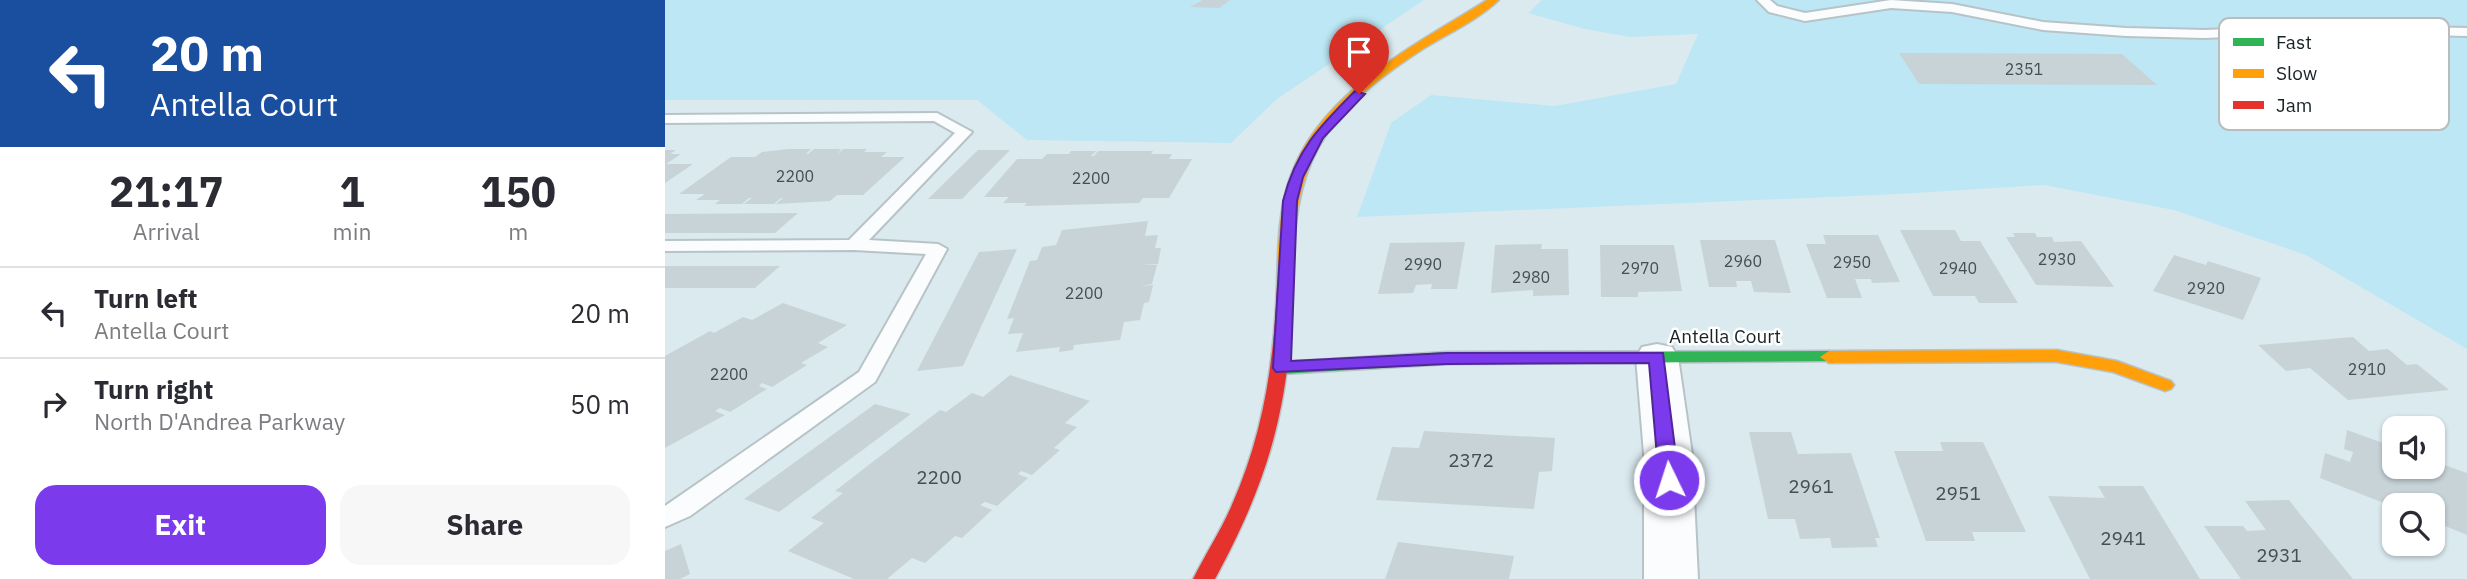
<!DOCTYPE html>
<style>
:root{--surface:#fff;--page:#f7f7f7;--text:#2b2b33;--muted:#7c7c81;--line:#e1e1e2;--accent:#7c3aed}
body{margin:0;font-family:"IBM Plex Sans",sans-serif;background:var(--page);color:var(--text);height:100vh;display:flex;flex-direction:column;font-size:26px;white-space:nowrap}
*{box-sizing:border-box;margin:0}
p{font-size:23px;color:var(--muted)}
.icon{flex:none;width:38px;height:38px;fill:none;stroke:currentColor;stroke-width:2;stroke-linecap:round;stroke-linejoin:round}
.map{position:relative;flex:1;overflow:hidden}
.details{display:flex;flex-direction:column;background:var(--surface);width:665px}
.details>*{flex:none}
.guide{background:#1a4fa0;color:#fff;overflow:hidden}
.tools{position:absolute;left:1717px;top:416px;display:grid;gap:14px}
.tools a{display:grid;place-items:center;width:63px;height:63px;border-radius:14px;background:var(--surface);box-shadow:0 2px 5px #0004;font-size:35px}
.pin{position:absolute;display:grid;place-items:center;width:60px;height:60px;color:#fff;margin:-72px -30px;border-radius:50% 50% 50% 0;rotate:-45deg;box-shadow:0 0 7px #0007}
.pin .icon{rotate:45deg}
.me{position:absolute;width:77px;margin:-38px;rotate:356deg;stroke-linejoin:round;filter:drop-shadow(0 0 5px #0008)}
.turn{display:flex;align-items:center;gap:24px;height:147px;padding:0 35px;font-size:32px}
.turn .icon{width:91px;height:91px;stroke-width:2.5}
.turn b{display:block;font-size:49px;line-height:60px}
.eta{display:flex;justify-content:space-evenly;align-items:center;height:119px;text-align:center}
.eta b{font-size:42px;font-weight:700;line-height:49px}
.primary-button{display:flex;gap:14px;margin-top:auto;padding:14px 35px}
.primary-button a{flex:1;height:80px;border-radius:21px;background:var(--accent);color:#fff;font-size:28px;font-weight:700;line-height:80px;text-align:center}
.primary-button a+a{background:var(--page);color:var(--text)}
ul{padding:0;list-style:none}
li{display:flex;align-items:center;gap:21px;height:91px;padding:0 35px;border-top:2px solid var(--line)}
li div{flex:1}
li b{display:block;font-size:26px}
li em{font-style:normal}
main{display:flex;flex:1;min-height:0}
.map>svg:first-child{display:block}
.green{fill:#bde7f4}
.building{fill:#c7d3d7}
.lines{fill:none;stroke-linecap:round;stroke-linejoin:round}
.lane-casing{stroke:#b7c3c7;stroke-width:4}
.street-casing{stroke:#b7c3c7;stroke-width:4}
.fast-casing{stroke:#b7c3c7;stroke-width:3}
.slow-casing{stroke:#b7c3c7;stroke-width:3}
.jam-casing{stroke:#b7c3c7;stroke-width:3}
.lane{fill:#fafcfd;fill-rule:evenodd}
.street{fill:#fafcfd;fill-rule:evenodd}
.fast{fill:#30b455;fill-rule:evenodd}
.slow{fill:#ff9f0a;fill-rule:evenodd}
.jam{fill:#e5322d;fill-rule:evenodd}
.route{fill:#7c3aed;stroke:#51269a;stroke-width:2}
.labels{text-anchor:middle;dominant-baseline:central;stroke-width:5;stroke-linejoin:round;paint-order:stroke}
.number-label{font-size:16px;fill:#454f52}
.street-label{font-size:19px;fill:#182225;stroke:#fff}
.near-number-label{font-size:19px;fill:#454f52}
.key{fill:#fff;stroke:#babdbe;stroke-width:2}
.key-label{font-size:19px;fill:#182225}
</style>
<main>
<section class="details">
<div class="guide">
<div class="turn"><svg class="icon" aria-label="left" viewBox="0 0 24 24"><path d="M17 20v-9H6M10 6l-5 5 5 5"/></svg><div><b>20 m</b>Antella Court</div></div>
</div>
<div class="eta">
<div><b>21:17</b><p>Arrival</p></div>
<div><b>1</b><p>min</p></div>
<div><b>150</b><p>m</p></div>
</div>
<ul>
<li><svg class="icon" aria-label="left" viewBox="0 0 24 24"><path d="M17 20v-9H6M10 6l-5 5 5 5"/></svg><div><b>Turn left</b><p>Antella Court</p></div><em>20 m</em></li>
<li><svg class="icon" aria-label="right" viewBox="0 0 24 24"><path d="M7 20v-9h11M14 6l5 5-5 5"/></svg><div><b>Turn right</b><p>North D'Andrea Parkway</p></div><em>50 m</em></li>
</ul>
<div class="primary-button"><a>Exit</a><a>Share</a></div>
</section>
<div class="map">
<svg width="1802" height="579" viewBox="0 0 1802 579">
<rect width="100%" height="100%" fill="#dbeaef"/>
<g class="green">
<polygon points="0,0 759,0 612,99 566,143 362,140 312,100 0,100"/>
<polygon points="877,0 1802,0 1802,349 1641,255 1509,210 1379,185 1234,194 692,217 726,123 766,95 890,106 1011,84 1033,34 965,37 920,29 863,13"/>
</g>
<g class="building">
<polygon points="538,0 565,0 554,8 525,7"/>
<polygon points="1234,53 1457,54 1492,85 1254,84"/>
<polygon points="123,149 146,149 141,154 143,154 149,149 176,149 173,154 178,149 202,149 199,152 222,152 216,157 240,157 198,195 172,195 165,201 111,204 118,198 116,198 109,204 79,204 87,198 84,198 77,204 50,204 55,200 31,200 40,194 14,194 66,157 90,157 97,152"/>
<polygon points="0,150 11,150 5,154 16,154 1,164 28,164 0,183"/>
<polygon points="313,150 345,150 297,199 263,199"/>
<polygon points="406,151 431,151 426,156 429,156 433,151 488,151 486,154 507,154 504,159 527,159 504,198 478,198 474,203 359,206 362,203 338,203 344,197 319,197 352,159 377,159 382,154 404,154"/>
<polygon points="133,213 110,233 0,233 0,214"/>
<polygon points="483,221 480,236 493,235 490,248 496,248 493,264 477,265 492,265 487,284 475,286 488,285 484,302 479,303 475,320 459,322 455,340 409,345 408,350 394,352 395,347 351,352 358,333 343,334 349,318 342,319 365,261 372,260 377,247 391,245 397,230"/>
<polygon points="1235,230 1290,230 1296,241 1315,241 1353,303 1314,303 1310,296 1268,296"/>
<polygon points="1348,233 1370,233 1372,237 1387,237 1389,242 1416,241 1449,287 1371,285 1341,237 1350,237"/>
<polygon points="1158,235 1213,235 1235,282 1207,283 1206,279 1190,279 1197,298 1162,298 1141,244 1161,244"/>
<polygon points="1035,240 1110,240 1126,293 1089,292 1086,281 1071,281 1072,287 1044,287"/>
<polygon points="800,242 792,289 766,289 767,284 751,285 748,293 713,294 725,243"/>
<polygon points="877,244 876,249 903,249 904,295 868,296 868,290 826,293 830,245"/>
<polygon points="935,245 1009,245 1017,291 973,292 973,297 936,297"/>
<polygon points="352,249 298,366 252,371 314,252"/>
<polygon points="1509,255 1541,265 1543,261 1596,278 1578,320 1488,291"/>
<polygon points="0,266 115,266 90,288 0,288"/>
<polygon points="118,303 182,325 153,343 163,347 136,363 142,365 107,387 97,383 94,386 102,389 65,412 55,408 50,411 60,415 0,448 0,356 45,331 49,333 78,317 87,320"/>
<polygon points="1688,337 1704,351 1723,349 1742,365 1752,364 1784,390 1683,400 1645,368 1621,371 1593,345"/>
<polygon points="345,375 425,401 400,423 412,427 389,448 395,450 367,475 356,471 353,474 363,478 332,506 320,502 315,505 327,510 297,538 290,536 260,563 247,558 222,579 189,579 123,551 159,523 146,518 178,493 170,491 275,410 281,412 307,393 318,397"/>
<polygon points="210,404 246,414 114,512 79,499"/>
<polygon points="1682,430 1729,447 1729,467 1768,467 1768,461 1802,473 1802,535 1768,521 1768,506 1729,507 1655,478 1660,453 1685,462 1688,452 1679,449"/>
<polygon points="759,431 890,438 887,471 874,472 869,509 711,500 727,447 754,448"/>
<polygon points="1084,432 1126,432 1133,454 1186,453 1215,538 1210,538 1213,547 1167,548 1165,538 1135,539 1130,519 1103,519"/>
<polygon points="1275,442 1318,442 1361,532 1307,532 1310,541 1261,541 1229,451 1278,451"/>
<polygon points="1433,486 1478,486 1535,579 1425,579 1383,496 1440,498"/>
<polygon points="1624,500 1635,514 1688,579 1576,579 1539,526 1578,526 1582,531 1601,530 1580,501"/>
<polygon points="733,542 849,556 844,579 720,579"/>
<polygon points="16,544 25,574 15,579 0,579 0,551"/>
</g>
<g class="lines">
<defs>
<g id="lane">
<polygon points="1092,0 1105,0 1112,6 1140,13 1226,0 1287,4 1378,22 1461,28 1540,30 1662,25 1802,28 1802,36 1662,33 1540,38 1461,36 1378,30 1287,12 1226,8 1140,21 1104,12"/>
<polygon points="272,113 307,132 204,240 273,244 282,249 210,382 25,516 0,527 0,506 194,372 261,254 189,250 0,251 0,241 184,240 290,133 269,121 0,123 0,115"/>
</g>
<polygon id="street" points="992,344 1007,347 1013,357 1027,454 1033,579 979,579 979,454 971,357 977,347"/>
<polygon id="fast" points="1164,351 1170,353 1173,357 1170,361 782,364 617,374 611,372 608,368 611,364 617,362 782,352"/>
<g id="slow">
<path d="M822,0H834C813,20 782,34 758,49C655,116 627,163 628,286L626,289H614L612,286C613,249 613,210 626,175C657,90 751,45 822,0Z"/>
<polygon points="1392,350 1452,361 1506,381 1509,385 1506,389 1500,391 1448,372 1392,362 1164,363 1155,357 1164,351"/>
</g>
<path id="jam" d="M620,281L628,286C625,403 606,476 550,579H528C540,555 555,532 566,507C598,436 609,363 612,286Z"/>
</defs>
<use href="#lane" class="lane-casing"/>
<use href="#street" class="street-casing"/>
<use href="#fast" class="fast-casing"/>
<use href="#slow" class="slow-casing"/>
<use href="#jam" class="jam-casing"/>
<use href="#lane" class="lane"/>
<use href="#street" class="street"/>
<use href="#fast" class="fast"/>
<use href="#slow" class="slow"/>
<use href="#jam" class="jam"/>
</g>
<path class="route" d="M690,91L700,94L658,138L638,177L632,201L626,361L782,353H998L1014,480L1011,485L1004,487L997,485L994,480L984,363L782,364L611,372L608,368L618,201C631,150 654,127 690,91Z"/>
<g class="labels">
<g class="number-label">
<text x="1359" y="69">2351</text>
<text x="130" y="176">2200</text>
<text x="426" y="178">2200</text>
<text x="1392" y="259">2930</text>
<text x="1078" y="261">2960</text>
<text x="1187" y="262">2950</text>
<text x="758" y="264">2990</text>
<text x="975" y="268">2970</text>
<text x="1293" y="268">2940</text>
<text x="866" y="277">2980</text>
<text x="1541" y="288">2920</text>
<text x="419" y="293">2200</text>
<text x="1702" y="369">2910</text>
<text x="64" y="374">2200</text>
</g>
<g class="street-label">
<text x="1060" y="336">Antella Court</text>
</g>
<g class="near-number-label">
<text x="806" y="460">2372</text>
<text x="274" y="477">2200</text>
<text x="1146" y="486">2961</text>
<text x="1293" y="493">2951</text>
<text x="1458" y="538">2941</text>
<text x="1614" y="555">2931</text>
</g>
</g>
<rect x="1554" y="18" width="230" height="112" rx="10" class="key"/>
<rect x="1568" y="38" width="31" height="8" fill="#30b455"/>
<rect x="1568" y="69" width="31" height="9" fill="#ff9f0a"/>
<rect x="1568" y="101" width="31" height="8" fill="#e5322d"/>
<g class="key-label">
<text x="1611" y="49">Fast</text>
<text x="1611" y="80">Slow</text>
<text x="1611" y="112">Jam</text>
</g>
</svg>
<div class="tools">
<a><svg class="icon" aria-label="sound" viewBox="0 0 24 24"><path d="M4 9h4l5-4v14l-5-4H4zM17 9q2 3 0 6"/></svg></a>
<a><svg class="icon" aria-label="search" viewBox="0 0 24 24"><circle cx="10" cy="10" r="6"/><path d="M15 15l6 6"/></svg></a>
</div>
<div class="pin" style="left:694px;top:94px;background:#d93025"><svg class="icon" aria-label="arrive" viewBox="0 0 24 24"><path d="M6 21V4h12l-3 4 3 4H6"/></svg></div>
<svg class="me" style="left:1004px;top:480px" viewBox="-20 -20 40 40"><circle r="17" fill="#7c3aed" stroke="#fff" stroke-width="3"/><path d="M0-11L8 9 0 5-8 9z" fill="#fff"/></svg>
</div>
</main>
